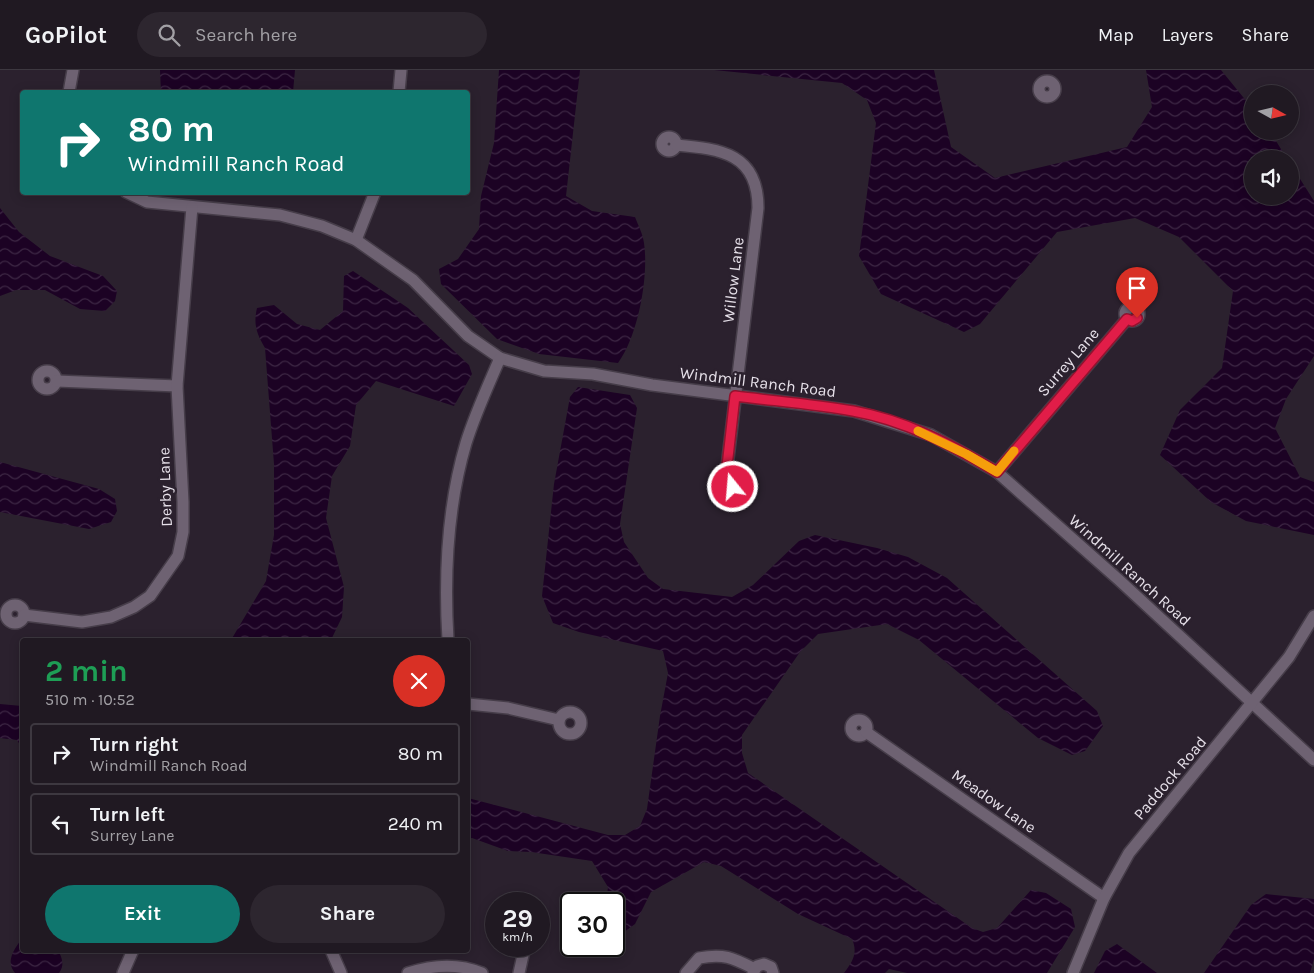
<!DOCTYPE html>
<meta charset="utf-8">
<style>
:root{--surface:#201922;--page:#2d262f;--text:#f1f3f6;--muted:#a2a0a5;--line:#3d3840;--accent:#0f766e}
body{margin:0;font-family:Karla,sans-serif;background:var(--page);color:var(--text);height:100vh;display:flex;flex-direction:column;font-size:19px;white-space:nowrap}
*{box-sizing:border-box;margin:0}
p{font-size:16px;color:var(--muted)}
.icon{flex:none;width:28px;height:28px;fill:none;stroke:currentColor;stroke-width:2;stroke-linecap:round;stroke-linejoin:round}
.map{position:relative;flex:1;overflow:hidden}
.drawer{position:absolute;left:20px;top:568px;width:450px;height:315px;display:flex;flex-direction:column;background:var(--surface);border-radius:5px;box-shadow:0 2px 12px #0003,0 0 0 1px var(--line)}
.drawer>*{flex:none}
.banner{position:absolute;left:20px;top:20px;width:450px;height:105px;border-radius:5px;box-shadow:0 2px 12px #0003,0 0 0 1px var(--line);background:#0f766e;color:#fff;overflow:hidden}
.needle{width:32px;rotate:98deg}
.fabs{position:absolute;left:1244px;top:15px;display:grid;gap:10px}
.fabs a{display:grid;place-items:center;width:55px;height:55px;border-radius:50%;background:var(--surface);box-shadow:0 2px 12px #0003,0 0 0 1px var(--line);font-size:25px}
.speed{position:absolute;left:485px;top:822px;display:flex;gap:10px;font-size:25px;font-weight:700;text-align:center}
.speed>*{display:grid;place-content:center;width:65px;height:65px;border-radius:50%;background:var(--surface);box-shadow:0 2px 12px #0003,0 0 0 1px var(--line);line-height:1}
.speed small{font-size:12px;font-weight:400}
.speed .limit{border:2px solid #111;border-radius:8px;background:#fff;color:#111}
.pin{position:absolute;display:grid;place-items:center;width:42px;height:42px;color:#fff;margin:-51px -21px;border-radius:50% 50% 50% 0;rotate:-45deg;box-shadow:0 0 5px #0007}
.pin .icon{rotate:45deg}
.me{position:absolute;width:55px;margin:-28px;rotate:343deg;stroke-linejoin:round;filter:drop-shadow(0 0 4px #0008)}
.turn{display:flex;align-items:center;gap:18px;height:105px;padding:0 25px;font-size:22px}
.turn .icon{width:65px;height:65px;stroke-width:2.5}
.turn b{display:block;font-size:35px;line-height:42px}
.round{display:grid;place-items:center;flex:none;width:52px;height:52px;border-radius:26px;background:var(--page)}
.summary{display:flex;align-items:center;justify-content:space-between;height:85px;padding:0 25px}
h1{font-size:30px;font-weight:700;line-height:38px;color:#1e9e55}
.primary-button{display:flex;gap:10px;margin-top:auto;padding:10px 25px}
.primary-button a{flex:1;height:58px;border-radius:30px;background:var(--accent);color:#fff;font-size:20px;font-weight:700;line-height:58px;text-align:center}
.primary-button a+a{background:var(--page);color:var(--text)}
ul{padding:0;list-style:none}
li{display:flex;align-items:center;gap:15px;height:62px;margin:0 10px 8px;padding:0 15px;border:2px solid var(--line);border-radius:5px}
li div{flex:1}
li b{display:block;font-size:19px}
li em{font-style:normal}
header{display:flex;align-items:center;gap:30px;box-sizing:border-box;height:70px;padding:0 25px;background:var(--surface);border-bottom:1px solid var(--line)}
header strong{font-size:24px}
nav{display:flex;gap:28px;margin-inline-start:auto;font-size:18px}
.search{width:350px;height:45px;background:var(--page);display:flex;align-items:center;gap:12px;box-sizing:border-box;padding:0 18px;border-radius:28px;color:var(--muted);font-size:19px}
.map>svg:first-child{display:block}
.water{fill:url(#water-waves)}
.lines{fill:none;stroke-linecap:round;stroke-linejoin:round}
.minor-casing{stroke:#463d49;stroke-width:14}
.minor{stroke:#6e6272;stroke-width:11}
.route-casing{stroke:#92132f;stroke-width:12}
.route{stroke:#e11d48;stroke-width:9}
.slow{stroke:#f59e0b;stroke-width:9}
.labels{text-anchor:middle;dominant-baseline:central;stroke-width:5;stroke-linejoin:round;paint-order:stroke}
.street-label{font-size:16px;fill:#e6e0e9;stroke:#2b212e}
</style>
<header>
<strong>GoPilot</strong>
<div class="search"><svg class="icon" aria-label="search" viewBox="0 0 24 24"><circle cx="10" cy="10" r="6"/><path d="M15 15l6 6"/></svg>Search here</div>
<nav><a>Map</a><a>Layers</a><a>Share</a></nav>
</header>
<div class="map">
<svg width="1314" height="903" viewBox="0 0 1314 903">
<defs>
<pattern id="water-waves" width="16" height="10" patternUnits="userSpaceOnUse" patternTransform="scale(1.25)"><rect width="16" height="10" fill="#1c0224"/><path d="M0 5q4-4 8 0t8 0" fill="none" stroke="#3d2744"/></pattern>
</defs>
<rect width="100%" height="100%" fill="#2b212e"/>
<g class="water">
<polygon points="160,0 295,0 293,22 161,22"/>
<path d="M499,0H580L566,126L592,141L635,147C638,155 643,164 644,173C649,206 638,266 618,293L539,284L497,269L441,214L439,199L458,189L479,159L481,126L494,73Z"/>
<polygon points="714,0 934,0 951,77 995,108 1127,77 1152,37 1146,0 1221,0 1252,38 1252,61 1270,61 1287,89 1252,89 1252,126 1290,126 1290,93 1314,131 1314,286 1286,329 1275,358 1300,407 1314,412 1314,465 1246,451 1211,432 1160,385 1180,340 1222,298 1233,221 1179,167 1135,148 1057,162 980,254 964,262 881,224 859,186 876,53 867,30 842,13"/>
<polygon points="0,138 19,162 50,186 103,206 117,221 115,231 105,241 80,239 45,220 16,220 0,226"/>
<path d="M353,201L408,238L469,295L472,304L454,336L376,311L356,335L350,376L332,406L326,448L344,517L342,547L331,570H231L266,511L274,465V394L265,278C257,264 253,255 257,238L274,235L297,254L320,260L343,241L344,206Z"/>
<path d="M578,317L630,325L637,338L620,454L624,472L648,508L663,519L732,527L753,515L799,471L815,465L877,478L908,487L947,508L1097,641L1103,656L1085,681L1072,685L1038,668L919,570L887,554L818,564L800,582L742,665V683L748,703L972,858L983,862L997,858L1031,820L1046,823L1071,839L1075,857L1047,903H907L889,899L885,903H844C853,891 858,883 852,869L798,844L721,796L704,792L651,822L635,854L620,865L614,862V834H606L608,817L592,791L531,782L508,781L472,768L468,769V728L608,765H625L640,756L647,739L660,646L668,603L663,581L579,562L553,553L542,526L554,414L570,327Z"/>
<polygon points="0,392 99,419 115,429 117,441 111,452 89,459 0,442"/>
<polygon points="0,634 22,636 22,678 17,670 0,668"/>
<polygon points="1266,824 1314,829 1314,889 1310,903 1204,903 1251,835"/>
<path d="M22,868V880H58C62,888 65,895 59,903H15C5,890 15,879 22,868Z"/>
<polygon points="1117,874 1157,903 1094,903 1105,881"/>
</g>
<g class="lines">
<defs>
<g id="minor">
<circle cx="1047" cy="19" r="8"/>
<polyline points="69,22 73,0"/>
<polyline points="399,22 401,0"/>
<circle cx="669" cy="74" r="7"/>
<path d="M676,75C722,79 758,84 758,138L726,405"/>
<polyline points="126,122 147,132 280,145 322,156 356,170 413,210 468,266 500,288 544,301 593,304 652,315 854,341 931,365 997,402 1119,510 1314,690"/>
<polyline points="356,170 375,122"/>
<circle cx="1132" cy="244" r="7"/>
<circle cx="47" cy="310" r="9"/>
<polyline points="57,311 177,316"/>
<polyline points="997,402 1127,249"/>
<circle cx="725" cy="414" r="9"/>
<circle cx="15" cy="544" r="9"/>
<polyline points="24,545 82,552 111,547 134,537 150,526 178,486 183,462 183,432 177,316 192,137"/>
<path d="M448,570C444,504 447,437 466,373C475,344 488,316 500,288"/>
<polyline points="468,634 508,638 559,650"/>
<circle cx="570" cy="653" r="11"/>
<circle cx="859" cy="658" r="8"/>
<polyline points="866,662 1104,828"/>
<polyline points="539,847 539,856"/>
<polyline points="331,880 341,903"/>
<polyline points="123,903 133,880"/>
<path d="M408,903C432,895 458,893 482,903"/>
<polyline points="519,903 525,876"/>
<path d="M686,903L699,888C724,883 733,888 755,899"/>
<polyline points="753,903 757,896 764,894 771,897 773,903"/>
<polyline points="1073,903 1104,828 1129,783 1289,587 1314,546"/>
</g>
</defs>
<use href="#minor" class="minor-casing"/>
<use href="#minor" class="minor"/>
</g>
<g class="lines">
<defs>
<path id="route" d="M733,417L731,408L726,405L735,326C774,331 814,334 853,341C905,350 952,375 997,402L1127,249L1132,251L1137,248"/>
</defs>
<use href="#route" class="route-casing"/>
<use href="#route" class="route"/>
<polyline class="slow" points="918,361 966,384 997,402 1014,381"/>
</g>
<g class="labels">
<g class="street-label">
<text transform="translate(733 210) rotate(-83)">Willow Lane</text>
<text transform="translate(1068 292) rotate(-49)">Surrey Lane</text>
<text transform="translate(758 312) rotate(7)">Windmill Ranch Road</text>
<text transform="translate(165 417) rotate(-92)">Derby Lane</text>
<text transform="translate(1130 500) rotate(42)">Windmill Ranch Road</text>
<text transform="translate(1170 708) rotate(-50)">Paddock Road</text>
<text transform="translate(994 731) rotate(35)">Meadow Lane</text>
</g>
</g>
</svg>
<div class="fabs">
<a><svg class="needle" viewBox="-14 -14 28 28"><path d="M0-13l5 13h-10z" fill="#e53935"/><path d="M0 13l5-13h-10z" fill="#a2a0a5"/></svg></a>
<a><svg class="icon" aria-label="sound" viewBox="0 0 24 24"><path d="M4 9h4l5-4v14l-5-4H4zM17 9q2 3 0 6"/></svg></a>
</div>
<div class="speed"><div>29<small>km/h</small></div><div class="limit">30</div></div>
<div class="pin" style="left:1137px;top:248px;background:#d93025"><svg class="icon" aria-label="arrive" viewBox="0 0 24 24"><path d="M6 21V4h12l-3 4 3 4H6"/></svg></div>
<svg class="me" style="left:733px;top:417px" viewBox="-20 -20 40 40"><circle r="17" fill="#e11d48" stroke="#fff" stroke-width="3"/><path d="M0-11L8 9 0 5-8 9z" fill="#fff"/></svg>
<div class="banner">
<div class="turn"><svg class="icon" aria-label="right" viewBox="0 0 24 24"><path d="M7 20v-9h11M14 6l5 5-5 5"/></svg><div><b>80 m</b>Windmill Ranch Road</div></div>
</div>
<section class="drawer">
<div class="summary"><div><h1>2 min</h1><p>510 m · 10:52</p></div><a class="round" style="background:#d93025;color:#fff"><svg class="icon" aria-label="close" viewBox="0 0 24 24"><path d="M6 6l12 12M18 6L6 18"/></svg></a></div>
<ul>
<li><svg class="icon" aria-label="right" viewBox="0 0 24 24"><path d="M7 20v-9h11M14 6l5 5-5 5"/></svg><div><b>Turn right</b><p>Windmill Ranch Road</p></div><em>80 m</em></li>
<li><svg class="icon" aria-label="left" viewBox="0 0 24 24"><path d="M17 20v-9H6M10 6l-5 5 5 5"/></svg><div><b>Turn left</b><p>Surrey Lane</p></div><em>240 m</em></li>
</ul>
<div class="primary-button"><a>Exit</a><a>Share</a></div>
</section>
</div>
